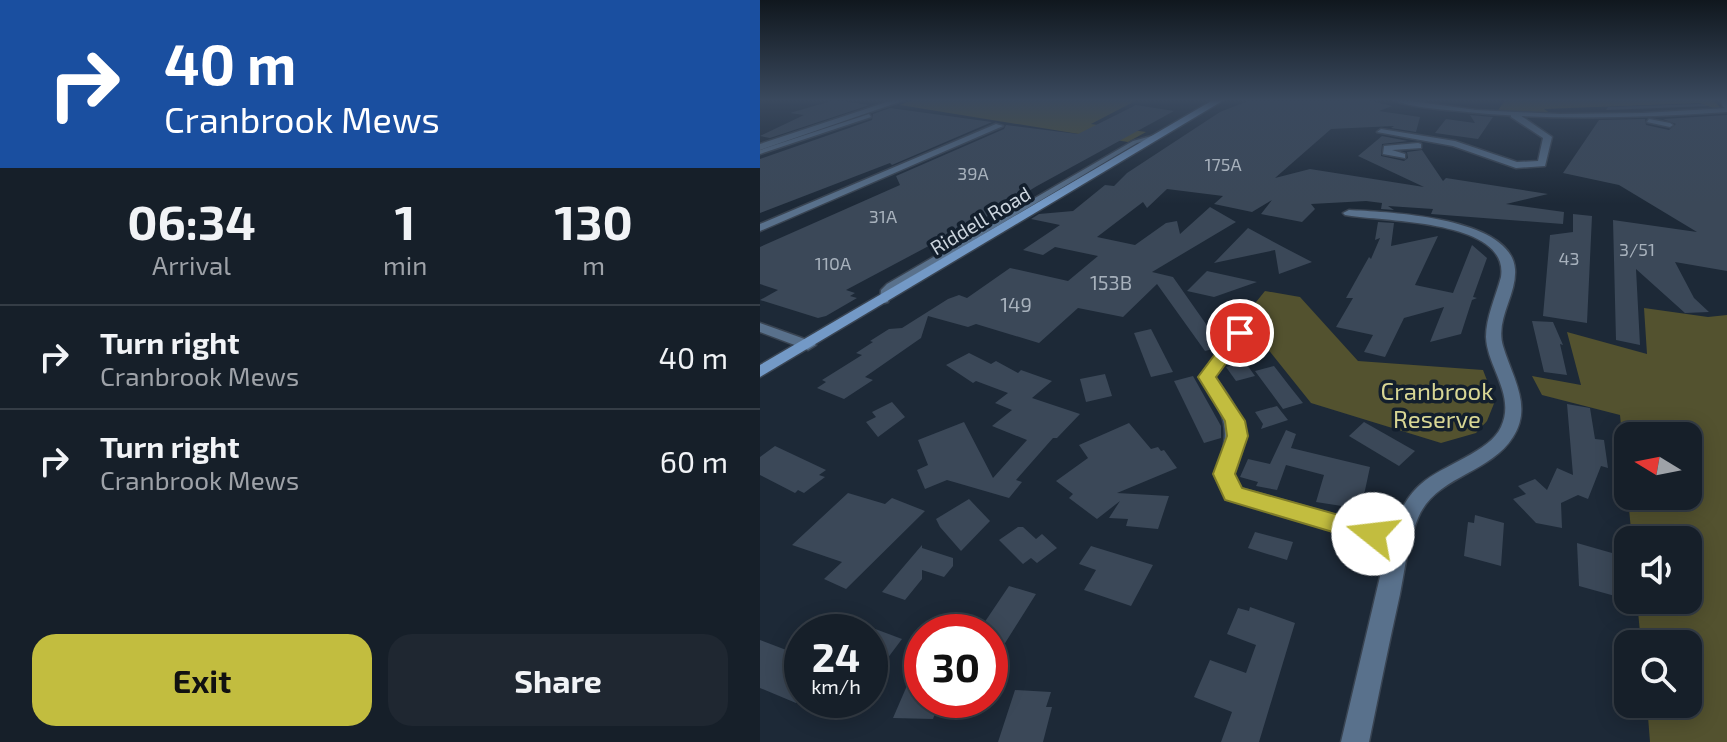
<!DOCTYPE html>
<style>
:root{--surface:#161f29;--page:#1f2731;--text:#f1f3f6;--muted:#9ea2a8;--line:#353d46;--accent:#c2bd3f}
body{margin:0;font-family:"Exo 2",sans-serif;background:var(--page);color:var(--text);height:100vh;display:flex;flex-direction:column;font-size:30px;white-space:nowrap}
*{box-sizing:border-box;margin:0}
p{font-size:26px;color:var(--muted)}
.icon{flex:none;width:44px;height:44px;fill:none;stroke:currentColor;stroke-width:2;stroke-linecap:round;stroke-linejoin:round}
.map{position:relative;flex:1;overflow:hidden}
.drawer{display:flex;flex-direction:column;background:var(--surface);width:760px}
.drawer>*{flex:none}
.banner{background:#1a4fa0;color:#fff;overflow:hidden}
.needle{width:52px;rotate:280deg}
.controls{position:absolute;left:854px;top:422px;display:grid;gap:16px}
.controls a{display:grid;place-items:center;width:88px;height:88px;border-radius:16px;background:var(--surface);box-shadow:0 4px 20px #0003,0 0 0 2px var(--line);font-size:40px}
.speed{position:absolute;left:24px;top:614px;display:flex;gap:16px;font-size:40px;font-weight:700;text-align:center}
.speed>*{display:grid;place-content:center;width:104px;height:104px;border-radius:50%;background:var(--surface);box-shadow:0 4px 20px #0003,0 0 0 2px var(--line);line-height:1}
.speed small{font-size:20px;font-weight:400}
.speed .limit{border:12px solid #d22;background:#fff;color:#111}
.pin{position:absolute;display:grid;place-items:center;width:68px;height:68px;color:#fff;margin:-34px;border:4px solid #fff;border-radius:50%;box-shadow:0 2px 8px #0007}
.me{position:absolute;width:88px;margin:-44px;rotate:286deg;stroke-linejoin:round;filter:drop-shadow(0 0 6px #0008)}
.turn{display:flex;align-items:center;gap:28px;height:168px;padding:0 32px;font-size:36px}
.turn .icon{width:104px;height:104px;stroke-width:2.5}
.turn b{display:block;font-size:56px;line-height:68px}
.eta{display:flex;justify-content:space-evenly;align-items:center;height:136px;text-align:center}
.eta b{font-size:48px;font-weight:700;line-height:56px}
.cta{display:flex;gap:16px;margin-top:auto;padding:16px 32px}
.cta a{flex:1;height:92px;border-radius:24px;background:var(--accent);color:#111;font-size:32px;font-weight:700;line-height:92px;text-align:center}
.cta a+a{background:var(--page);color:var(--text)}
ul{padding:0;list-style:none}
li{display:flex;align-items:center;gap:24px;height:104px;padding:0 32px;border-top:2px solid var(--line)}
li div{flex:1}
li b{display:block;font-size:30px}
li em{font-style:normal}
main{display:flex;flex:1;min-height:0}
.map>svg:first-child{display:block}
.green{fill:#53522f;fill-rule:evenodd}
.building{fill:#3b4858}
.lines{fill:none;stroke-linecap:round;stroke-linejoin:round}
.lane-casing{stroke:#394452;stroke-width:3}
.street-casing{stroke:#394452;stroke-width:3}
.secondary-casing{stroke:#394452;stroke-width:3}
.lane{fill:#59718c;fill-rule:evenodd}
.street{fill:#59718c;fill-rule:evenodd}
.secondary{fill:#7399c6;fill-rule:evenodd}
.route{fill:#c2bd3f;stroke:#7e7b29;stroke-width:2}
.labels{text-anchor:middle;dominant-baseline:central;stroke-width:7;stroke-linejoin:round;paint-order:stroke}
.far-number-label{font-size:18px;fill:#a7b1bc}
.far-street-label{font-size:20px;fill:#cbd4dd;stroke:#131f2d}
.number-label{font-size:20px;fill:#a7b1bc}
.park-label{font-size:24px;fill:#d8d694;stroke:#131f2d}
</style>
<main>
<section class="drawer">
<div class="banner">
<div class="turn"><svg class="icon" aria-label="right" viewBox="0 0 24 24"><path d="M7 20v-9h11M14 6l5 5-5 5"/></svg><div><b>40 m</b>Cranbrook Mews</div></div>
</div>
<div class="eta">
<div><b>06:34</b><p>Arrival</p></div>
<div><b>1</b><p>min</p></div>
<div><b>130</b><p>m</p></div>
</div>
<ul>
<li><svg class="icon" aria-label="right" viewBox="0 0 24 24"><path d="M7 20v-9h11M14 6l5 5-5 5"/></svg><div><b>Turn right</b><p>Cranbrook Mews</p></div><em>40 m</em></li>
<li><svg class="icon" aria-label="right" viewBox="0 0 24 24"><path d="M7 20v-9h11M14 6l5 5-5 5"/></svg><div><b>Turn right</b><p>Cranbrook Mews</p></div><em>60 m</em></li>
</ul>
<div class="cta"><a>Exit</a><a>Share</a></div>
</section>
<div class="map">
<svg width="967" height="742" viewBox="0 0 967 742">
<rect width="100%" height="100%" fill="#1d2937"/>
<g class="green">
<polygon points="152,100 377,100 331,124 386,132 368,142 140,105"/>
<polygon points="745,100 953,100 960,107 956,109 940,103 784,109 790,113 737,112"/>
<polygon points="505,291 540,297 598,361 723,370 735,401 727,421 716,433 681,443 551,403 483,318"/>
<path d="M884,308L948,317L967,315V742H890L887,704H928V644H881L877,600H928V540H872L860,415L782,395L772,376L821,385L807,332L887,354ZM928,436V496H868V436Z"/>
</g>
<g class="building">
<polygon points="75,100 110,105 10,138 0,136 44,115 30,113"/>
<polygon points="608,100 632,106 619,111 660,117 656,132 631,128 634,126 571,129 515,178 550,169 664,187 598,156 622,136 648,141 622,144 621,156 644,161 648,158 647,152 662,150 683,181 686,178 788,194 746,204 804,212 803,224 671,214 673,209 628,206 634,210 621,209 622,203 606,201 551,204 555,209 542,222 501,214 512,200 492,212 454,204 463,196 407,189 387,208 383,202 337,237 375,245 406,223 417,221 420,234 450,207 476,222 392,272 413,277 460,344 457,348 445,351 397,284 363,317 318,308 279,343 216,324 208,327 168,316 161,338 105,377 113,380 84,399 57,388 66,382 62,380 102,355 96,353 113,342 110,341 129,329 142,328 188,299 199,295 207,298 250,268 308,281 338,256 295,247 283,255 263,250 300,225 271,219 279,214 313,211 345,185 354,186 367,173 460,112 488,101"/>
<polygon points="942,104 949,106 846,110 848,107"/>
<polygon points="376,105 414,111 277,186 200,233 195,232 86,290 95,293 90,296 97,298 66,316 58,318 0,300 18,290 0,284 0,247 140,185 136,176 244,129 246,125 318,134"/>
<polygon points="130,108 232,122 132,165 130,163 0,213 0,159 112,120 113,114"/>
<polygon points="710,115 733,117 718,139 675,133 686,119 715,123"/>
<polygon points="967,115 967,271 915,262 934,298 949,312 925,313 876,269 880,345 856,340 853,220 937,232 859,185 803,173 839,120 885,119 886,125 909,130 916,124 903,119"/>
<polygon points="813,214 832,216 827,323 783,316 790,235 813,232"/>
<polygon points="618,222 634,223 631,246 678,236 655,285 693,293 712,245 727,258 713,297 717,298 712,300 701,334 670,342 684,307 644,318 625,357 604,352 613,335 576,327 593,298 586,298 609,257 611,259 620,238 615,240"/>
<polygon points="488,228 525,248 552,262 519,274 515,250 454,263"/>
<polygon points="447,271 497,282 454,297 427,291"/>
<polygon points="772,321 793,322 803,345 800,344 807,375 784,372"/>
<polygon points="391,329 413,372 391,377 374,333"/>
<polygon points="209,353 231,364 236,361 258,373 261,370 292,381 272,398 320,414 297,438 293,438 256,480 262,482 249,498 187,480 165,489 157,470 168,465 158,440 204,422 233,478 267,440 232,426 252,410 235,403 248,393 216,381 213,383 186,365"/>
<polygon points="485,362 495,376 476,381 466,367"/>
<polygon points="514,366 531,388 543,403 523,409 495,371"/>
<polygon points="345,374 352,396 326,402 320,379"/>
<polygon points="433,376 461,426 461,438 444,443 414,381"/>
<polygon points="132,402 145,417 118,437 106,422 116,417 112,412"/>
<polygon points="807,404 830,408 835,439 844,440 848,468 841,466 828,499 818,495 801,503 802,528 776,523 753,499 766,494 758,486 775,479 787,490 797,468 813,475"/>
<polygon points="517,406 528,420 501,429 503,424 495,412"/>
<polygon points="604,422 655,451 639,466 589,436"/>
<polygon points="369,423 391,449 398,447 401,451 404,450 417,468 357,493 409,496 398,529 366,526 368,519 349,518 360,501 337,519 309,498 313,494 296,481 328,458 319,445"/>
<polygon points="526,430 536,434 531,448 610,467 601,509 556,502 564,475 526,465 517,490 496,486 498,482 480,477 488,459 510,464"/>
<polygon points="15,446 66,470 59,475 65,477 44,493 38,490 35,493 0,475 0,457"/>
<polygon points="88,493 125,504 132,498 165,511 86,589 64,579 82,562 32,545"/>
<polygon points="209,499 230,521 201,551 180,527 176,519"/>
<polygon points="715,515 744,523 741,566 704,556 708,522 714,523"/>
<polygon points="258,527 263,527 276,539 282,534 297,548 277,563 271,558 263,564 239,540"/>
<polygon points="495,532 533,542 527,560 488,548"/>
<polygon points="817,543 852,553 855,596 819,586"/>
<polygon points="162,545 162,548 193,558 193,566 184,577 162,570 162,579 145,600 122,592"/>
<polygon points="331,546 393,565 371,606 324,590 336,570 319,564"/>
<polygon points="249,586 276,594 230,667 230,632 218,632"/>
<polygon points="490,607 535,623 499,742 461,742 472,712 434,697 450,660 486,673 496,645 467,634 478,608 489,611"/>
<polygon points="110,627 142,639 127,659 110,653"/>
<polygon points="0,640 42,656 42,696 36,703 0,688"/>
<polygon points="162,651 162,700 180,700 173,719 133,718"/>
<polygon points="255,690 291,692 286,707 292,707 283,742 238,742"/>
</g>
<g class="lines">
<defs>
<g id="lane">
<path d="M632,100H644L716,110L800,114L883,113L967,108V112C877,118 787,121 698,111C676,109 652,107 632,100Z"/>
<polygon points="109,114 111,117 0,154 0,150"/>
<polygon points="889,119 910,123 913,125 910,127 887,122"/>
<polygon points="395,135 398,137 397,138 377,143 133,288 131,291 128,302 125,303 120,300 121,290 127,284 373,141"/>
</g>
<g id="street">
<polygon points="133,100 145,100 0,150 0,144"/>
<polygon points="961,100 967,100 967,109 963,107"/>
<polygon points="751,113 757,113 792,137 785,166 756,168 693,146 617,132 621,129 695,141 757,162 778,161 783,138 751,117"/>
<polygon points="236,124 243,126 0,231 0,224"/>
<polygon points="658,143 661,144 661,148 632,150 645,154 645,158 623,154 624,146"/>
<path d="M589,210C628,212 751,217 755,269C757,295 735,319 743,346C752,377 773,406 753,437C730,474 675,476 658,518C648,542 645,568 640,594C629,643 619,693 609,742H581L627,547L466,499L454,474C474,429 465,415 439,377L475,330H485L487,333L455,377C482,414 492,429 474,474L480,488L632,531C639,513 647,496 661,484C682,465 730,452 741,427C756,395 727,367 726,337C726,317 736,296 741,277C750,219 622,222 585,215L583,213Z"/>
<polygon points="0,323 53,342 56,345 48,350 0,332"/>
</g>
<polygon id="secondary" points="453,100 464,100 0,377 0,365"/>
</defs>
<use href="#lane" class="lane-casing"/>
<use href="#street" class="street-casing"/>
<use href="#secondary" class="secondary-casing"/>
<use href="#lane" class="lane"/>
<use href="#street" class="street"/>
<use href="#secondary" class="secondary"/>
</g>
<linearGradient id="sky" x2="0" y2="1"><stop stop-color="#10171e"/><stop offset="0.49" stop-color="#3a495e"/><stop offset="1" stop-color="#3a495e" stop-opacity="0"/></linearGradient>
<rect width="967" height="204" fill="url(#sky)"/>
<polygon class="route" points="480,328 488,333 456,377 485,421 488,436 475,474 482,488 622,527 625,534 622,541 613,544 465,500 453,474 467,436 465,421 438,377 474,329"/>
<g class="labels">
<g class="far-number-label">
<text x="463" y="164">175A</text>
<text x="213" y="173">39A</text>
<text x="123" y="216">31A</text>
<text x="877" y="249">3/51</text>
<text x="809" y="258">43</text>
<text x="73" y="263">110A</text>
</g>
<g class="far-street-label">
<text transform="translate(220 220) rotate(-31)">Riddell Road</text>
</g>
<g class="number-label">
<text x="351" y="282">153B</text>
<text x="256" y="304">149</text>
</g>
<g class="park-label">
<text x="677" y="390">Cranbrook<tspan x="677" dy="28">Reserve</tspan></text>
</g>
</g>
</svg>
<div class="controls">
<a><svg class="needle" viewBox="-14 -14 28 28"><path d="M0-13l5 13h-10z" fill="#e53935"/><path d="M0 13l5-13h-10z" fill="#9ea2a8"/></svg></a>
<a><svg class="icon" aria-label="sound" viewBox="0 0 24 24"><path d="M4 9h4l5-4v14l-5-4H4zM17 9q2 3 0 6"/></svg></a>
<a><svg class="icon" aria-label="search" viewBox="0 0 24 24"><circle cx="10" cy="10" r="6"/><path d="M15 15l6 6"/></svg></a>
</div>
<div class="speed"><div>24<small>km/h</small></div><div class="limit">30</div></div>
<div class="pin" style="left:480px;top:333px;background:#d93025"><svg class="icon" aria-label="arrive" viewBox="0 0 24 24"><path d="M6 21V4h12l-3 4 3 4H6"/></svg></div>
<svg class="me" style="left:613px;top:534px" viewBox="-20 -20 40 40"><circle r="19" fill="#fff"/><path d="M0-13L10 11 0 6-10 11z" fill="#c2bd3f"/></svg>
</div>
</main>
